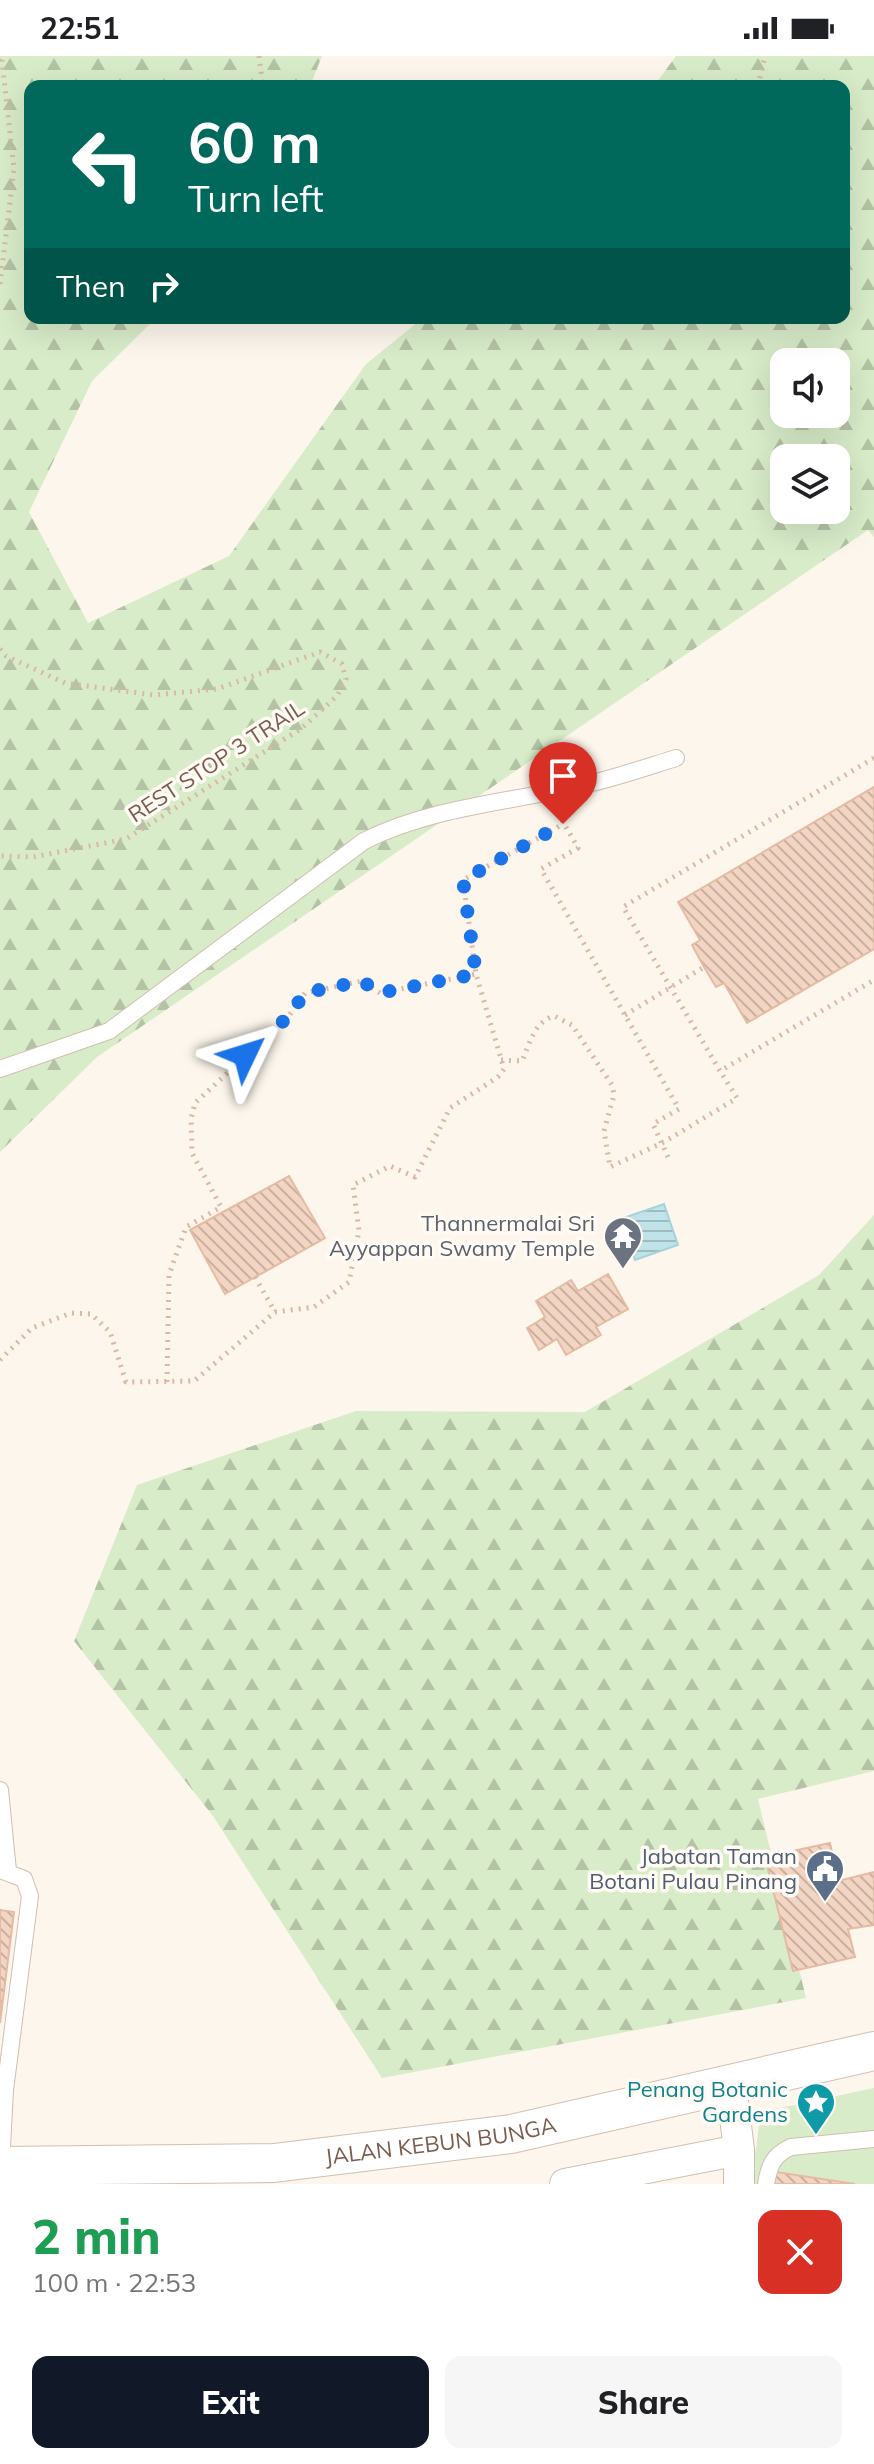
<!DOCTYPE html>
<meta charset="utf-8">
<style>
:root{--surface:#fff;--page:#f6f6f6;--text:#202124;--muted:#757577;--accent:#111827}
body{margin:0;font-family:Mulish,sans-serif;background:var(--page);color:var(--text);height:100vh;display:flex;flex-direction:column;font-size:30px;white-space:nowrap}
*{box-sizing:border-box;margin:0}
p{font-size:26px;color:var(--muted)}
.icon{flex:none;width:44px;height:44px;fill:none;stroke:currentColor;stroke-width:2;stroke-linecap:round;stroke-linejoin:round}
.map{position:relative;height:2128px;overflow:hidden}
.details{display:flex;flex-direction:column;background:var(--surface);flex:1}
.details>*{flex:none}
.guide{position:absolute;left:24px;top:24px;width:826px;height:244px;border-radius:16px;box-shadow:0 8px 32px #0002;background:#00695c;color:#fff;overflow:hidden}
.controls{position:absolute;left:770px;top:292px;display:grid;gap:16px}
.controls a{display:grid;place-items:center;width:80px;height:80px;border-radius:16px;background:var(--surface);box-shadow:0 8px 32px #0002;font-size:40px}
.pin{position:absolute;display:grid;place-items:center;width:68px;height:68px;color:#fff;margin:-82px -34px;border-radius:50% 50% 50% 0;rotate:-45deg;box-shadow:0 0 8px #0007}
.pin .icon{rotate:45deg}
.me{position:absolute;width:88px;margin:-44px;rotate:49deg;stroke-linejoin:round;filter:drop-shadow(0 0 6px #0008)}
.turn{display:flex;align-items:center;gap:28px;height:168px;padding:0 32px;font-size:36px}
.turn .icon{width:104px;height:104px;stroke-width:2.5}
.turn b{display:block;font-size:56px;line-height:68px}
.then{display:flex;align-items:center;height:76px;padding:0 32px;background:#0003;gap:16px;font-size:30px}
.round{display:grid;place-items:center;flex:none;width:84px;height:84px;border-radius:16px;background:var(--page)}
.overview{display:flex;align-items:center;justify-content:space-between;height:136px;padding:0 32px}
h1{font-size:48px;font-weight:800;line-height:60px;color:#1e9e55}
.cta{display:flex;gap:16px;margin-top:auto;padding:16px 32px}
.cta a{flex:1;height:92px;border-radius:16px;background:var(--accent);color:#fff;font-size:32px;font-weight:800;line-height:92px;text-align:center}
.cta a+a{background:var(--page);color:var(--text)}
.status{display:flex;justify-content:space-between;align-items:center;height:56px;padding:0 40px;background:var(--surface);direction:ltr}
.status svg{height:22px;fill:currentColor}
.map>svg:first-child{display:block}
.forest{fill:url(#forest-firs);fill-rule:evenodd}
.garden{fill:#d8ecc9}
.water{fill:url(#water-rules);stroke:#a5d3da;stroke-width:2}
.building{fill:url(#building-back-hatch);stroke:#e6bba3;stroke-width:2}
.lines{fill:none;stroke-linecap:round;stroke-linejoin:round}
.service-casing{stroke:#d1beb0;stroke-width:18}
.minor-casing{stroke:#d1beb0;stroke-width:32}
.tertiary-casing{stroke:#d1beb0;stroke-width:40}
.path{stroke:#d9b8a5;stroke-width:5;stroke-dasharray:2 6;stroke-linecap:butt}
.service{stroke:#fff;stroke-width:16}
.minor{stroke:#fff;stroke-width:30}
.tertiary{stroke:#fff;stroke-width:38}
.route{stroke:#1a73e8;stroke-width:14;stroke-dasharray:0 25.2}
.labels{text-anchor:middle;dominant-baseline:central;stroke-width:7;stroke-linejoin:round;paint-order:stroke}
.street-label{font-size:22px;fill:#7a5c4d;stroke:#fffaf3}
.worship-label{font-size:22px;fill:#5b616d;stroke:#fffaf3;text-anchor:end}
.service-label{font-size:22px;fill:#4e5e75;stroke:#fffaf3;text-anchor:end}
.culture-label{font-size:22px;fill:#0d838f;stroke:#fffaf3;text-anchor:end}
</style>
<div class="status"><b>22:51</b><svg viewBox="0 0 49 12"><path d="M0 12V9h3v3zM5 12V6h3v6zM10 12V3h3v9zM15 12V0h3v12zM26 1h20v11H26zM47 4h2v5h-2z"/></svg></div>
<div class="map">
<svg width="874" height="2128" viewBox="0 0 874 2128">
<defs>
<pattern id="forest-firs" width="22" height="20" patternUnits="userSpaceOnUse" patternTransform="scale(2)"><rect width="22" height="20" fill="#d8ecc9"/><path d="M5 1l3.5 6h-7zM16 11l3.5 6h-7z" fill="#b4c2a5"/></pattern>
<pattern id="water-rules" width="6" height="5" patternUnits="userSpaceOnUse" patternTransform="scale(2)"><rect width="6" height="5" fill="#bfe3e8"/><path d="M0 2.5h6" fill="none" stroke="#a0bbbe"/></pattern>
<pattern id="building-back-hatch" width="6" height="6" patternUnits="userSpaceOnUse" patternTransform="scale(2)"><rect width="6" height="6" fill="#f3d5c3"/><path d="M-1 5l2 2M0 0l6 6M5-1l2 2" fill="none" stroke="#cab0a1"/></pattern>
</defs>
<rect width="100%" height="100%" fill="#fdf6ec"/>
<g class="forest">
<path d="M0,0H322L310,30H30V262H156L92,325L29,456L88,567L229,500L366,308L423,262H844V30H654L676,0H874V481L868,474L97,1001L0,1096ZM784,306H836V358H784ZM784,402H836V454H784Z"/>
<polygon points="874,1159 874,1715 758,1743 806,1942 382,2022 213,1760 74,1585 137,1429 356,1355 585,1356 819,1219"/>
</g>
<polygon class="garden" points="874,2032 874,2128 751,2128 761,2056"/>
<polygon class="water" points="664,1148 678,1189 635,1204 620,1163"/>
<g class="building">
<polygon points="874,731 874,893 747,967 724,927 716,931 704,911 692,889 700,884 678,846"/>
<polygon points="289,1120 325,1182 225,1238 190,1174"/>
<polygon points="608,1218 628,1253 596,1271 601,1279 566,1299 557,1283 539,1294 527,1272 545,1261 536,1245 571,1224 578,1235"/>
<polygon points="830,1787 838,1825 874,1816 874,1869 848,1873 855,1901 793,1915 765,1801"/>
<polygon points="0,1854 14,1856 0,1967"/>
<polygon points="776,2116 855,2128 774,2128"/>
</g>
<g class="lines">
<defs>
<g id="service">
<path d="M0,1013L109,975L364,785C434,750 513,746 588,728C618,721 647,711 676,702"/>
<polyline points="0,1734 8,1815"/>
<polyline points="0,1814 24,1823 30,1840 5,2034 1,2110"/>
<path d="M766,2128C769,2110 773,2099 791,2091L874,2083"/>
</g>
<g id="minor">
<polyline points="739,2094 739,2128"/>
<polyline points="565,2128 739,2094 731,2029"/>
</g>
<g id="tertiary">
<path id="s1" d="M0,2110L274,2107L511,2078L874,1995"/>
</g>
</defs>
<use href="#service" class="service-casing"/>
<use href="#minor" class="minor-casing"/>
<use href="#tertiary" class="tertiary-casing"/>
<g class="path">
<polyline points="259,0 263,30"/>
<polyline points="758,30 765,0"/>
<polyline points="0,228 14,113 2,5 4,0"/>
<polyline points="0,593 6,600 65,627 154,639 217,633 320,596 342,608 346,623 337,640 302,672 126,783 33,801 0,800"/>
<polyline points="874,702 623,851 720,1015 874,924"/>
<polyline points="558,757 578,792 541,813 679,1053 653,1068 668,1101"/>
<polyline points="625,959 704,911"/>
<path d="M501,1004L522,1005C530,987 534,966 554,960L572,969L612,1029L614,1039L604,1075L610,1111L664,1086L737,1042L720,1015"/>
<polyline points="255,1221 275,1256"/>
<polyline points="0,1304 32,1272 71,1257 91,1258 110,1276 126,1326 194,1325 275,1256 314,1251 349,1226 359,1175 353,1129 390,1110 415,1121 450,1052 498,1021 504,1013 476,918 463,824 563,768"/>
<polyline points="167,1326 169,1219 186,1171 221,1151 192,1097 191,1063 195,1047 288,961 305,937 362,925 380,937 476,918"/>
</g>
<use href="#service" class="service"/>
<use href="#minor" class="minor"/>
<use href="#tertiary" class="tertiary"/>
</g>
<g class="lines">
<polyline class="route" points="245,999 288,961 305,937 362,925 380,937 476,918 463,824 563,768"/>
</g>
<defs>
<symbol id="temple-pin" viewBox="-11 -11 22 30"><path d="M0 17L-7.5 6A9.5 9.5 0 1 1 7.5 6Z" fill="#6b7280" stroke="#fffaf3"/><path d="M0-6L5-2H3V0L6.5 2.5H4V6H1.5V3h-3V6H-4V2.5H-6.5L-3 0V-2H-5Z" fill="#fff"/></symbol>
<symbol id="civic-pin" viewBox="-11 -11 22 30"><path d="M0 17L-7.5 6A9.5 9.5 0 1 1 7.5 6Z" fill="#5c6f8a" stroke="#fffaf3"/><path d="M-.6-6.5H3V-4.5H.6V-3L4-1V1h2V6H-6V1h2V-1L-.6-3ZM-1.2 2.5V6h2.4V2.5Z" fill="#fff"/></symbol>
<symbol id="sight-pin" viewBox="-11 -11 22 30"><path d="M0 17L-7.5 6A9.5 9.5 0 1 1 7.5 6Z" fill="#0f9aa8" stroke="#fffaf3"/><path d="M0-6L1.8-2.2L6-1.7L2.9 1.2L3.7 5.4L0 3.3L-3.7 5.4L-2.9 1.2L-6-1.7L-1.8-2.2Z" fill="#fff"/></symbol>
</defs>
<g fill-rule="evenodd">
<use href="#temple-pin" x="601" y="1158" width="44" height="60"/>
<use href="#civic-pin" x="803" y="1791" width="44" height="60"/>
<use href="#sight-pin" x="794" y="2024" width="44" height="60"/>
</g>
<g class="labels">
<g class="street-label">
<text transform="translate(216 705) rotate(-33)">REST STOP 3 TRAIL</text>
<text stroke="none"><textPath href="#s1" startOffset="442">JALAN KEBUN BUNGA</textPath></text>
</g>
<g class="worship-label">
<text x="595" y="1167">Thannermalai Sri<tspan x="595" dy="25">Ayyappan Swamy Temple</tspan></text>
</g>
<g class="service-label">
<text x="797" y="1800">Jabatan Taman<tspan x="797" dy="25">Botani Pulau Pinang</tspan></text>
</g>
<g class="culture-label">
<text x="788" y="2033">Penang Botanic<tspan x="788" dy="25">Gardens</tspan></text>
</g>
</g>
</svg>
<div class="controls">
<a><svg class="icon" aria-label="sound" viewBox="0 0 24 24"><path d="M4 9h4l5-4v14l-5-4H4zM17 9q2 3 0 6"/></svg></a>
<a><svg class="icon" aria-label="layers" viewBox="0 0 24 24"><path d="M12 4l9 5-9 5-9-5zM3 14l9 5 9-5"/></svg></a>
</div>
<div class="pin" style="left:563px;top:768px;background:#d93025"><svg class="icon" aria-label="arrive" viewBox="0 0 24 24"><path d="M6 21V4h12l-3 4 3 4H6"/></svg></div>
<svg class="me" style="left:245px;top:999px" viewBox="-20 -20 40 40"><path d="M0-17L14 15 0 8-14 15z" fill="#1a73e8" stroke="#fff" stroke-width="4"/></svg>
<div class="guide">
<div class="turn"><svg class="icon" aria-label="left" viewBox="0 0 24 24"><path d="M17 20v-9H6M10 6l-5 5 5 5"/></svg><div><b>60 m</b>Turn left</div></div>
<div class="then">Then<svg class="icon" aria-label="right" viewBox="0 0 24 24"><path d="M7 20v-9h11M14 6l5 5-5 5"/></svg></div>
</div>
</div>
<section class="details">
<div class="overview"><div><h1>2 min</h1><p>100 m · 22:53</p></div><a class="round" style="background:#d93025;color:#fff"><svg class="icon" aria-label="close" viewBox="0 0 24 24"><path d="M6 6l12 12M18 6L6 18"/></svg></a></div>
<div class="cta"><a>Exit</a><a>Share</a></div>
</section>
